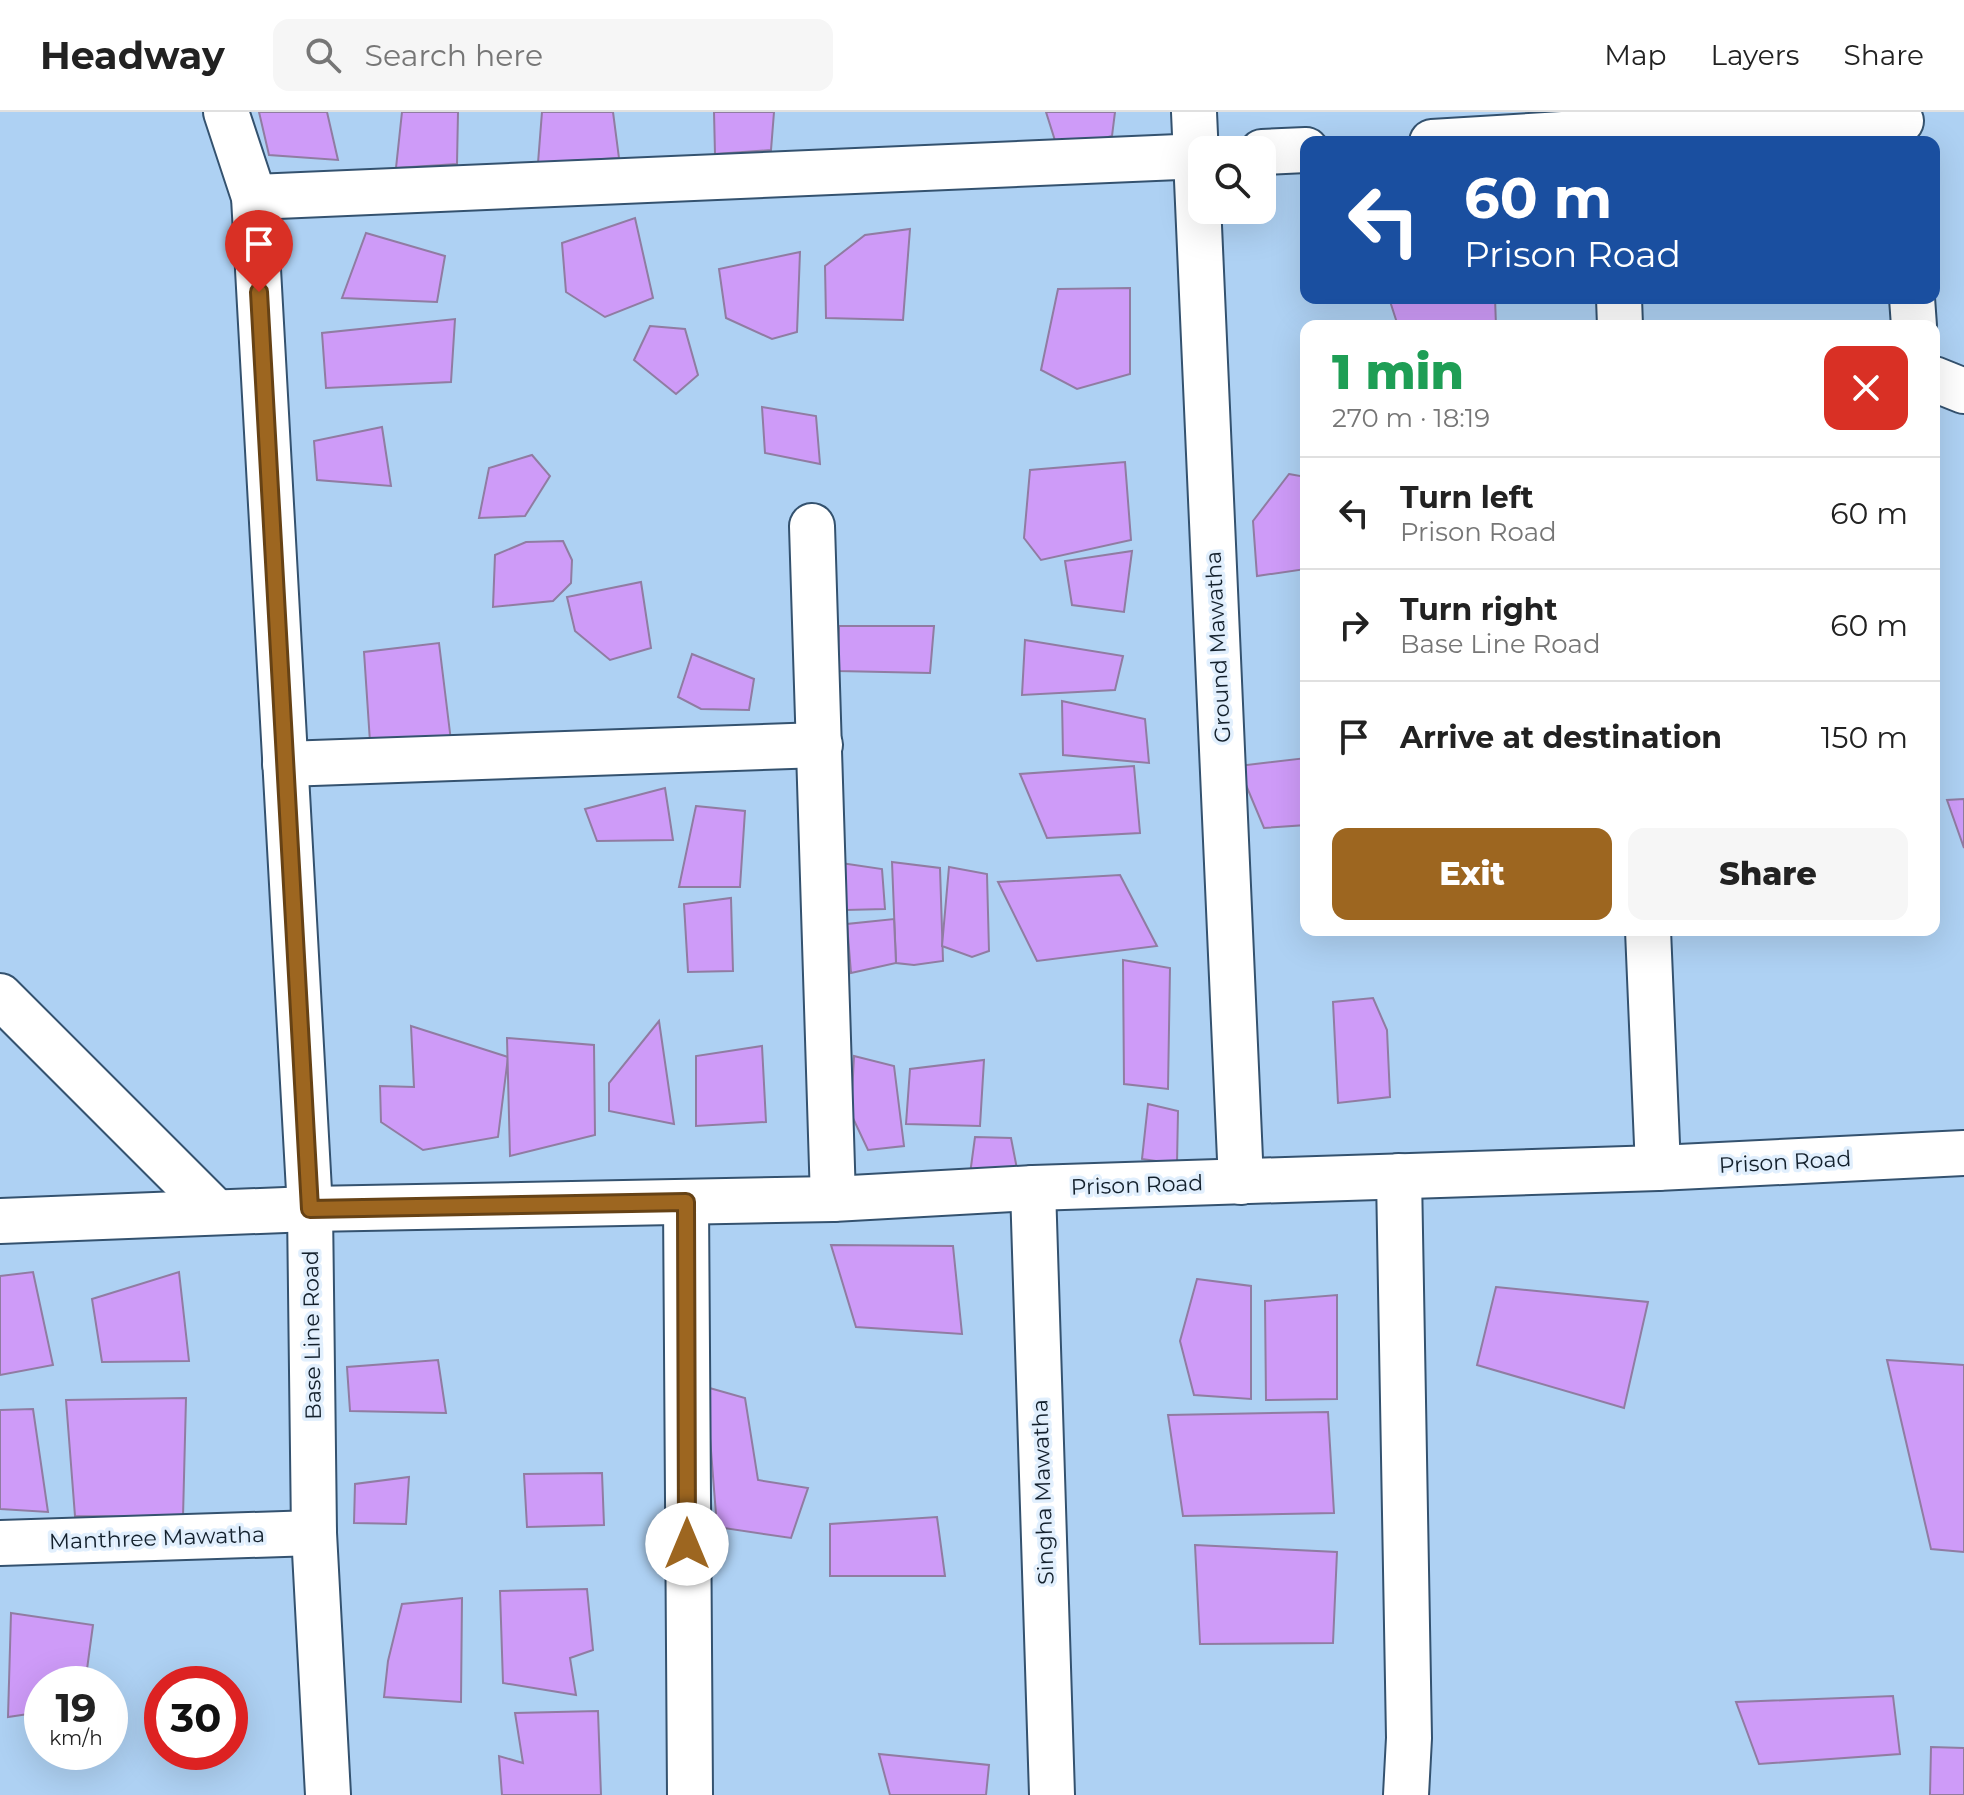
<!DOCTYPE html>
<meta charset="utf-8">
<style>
:root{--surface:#fff;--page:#f6f6f6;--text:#222;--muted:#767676;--line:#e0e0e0;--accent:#9d6620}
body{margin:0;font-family:Montserrat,sans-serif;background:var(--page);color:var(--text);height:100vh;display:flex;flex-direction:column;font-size:30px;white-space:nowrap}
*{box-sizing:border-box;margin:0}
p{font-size:26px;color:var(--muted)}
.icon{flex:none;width:44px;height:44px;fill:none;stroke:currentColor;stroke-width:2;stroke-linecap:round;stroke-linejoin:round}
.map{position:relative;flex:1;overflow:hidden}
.sheet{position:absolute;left:1300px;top:208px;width:640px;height:616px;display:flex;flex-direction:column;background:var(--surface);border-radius:16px;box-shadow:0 8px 32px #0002}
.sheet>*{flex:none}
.banner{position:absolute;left:1300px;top:24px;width:640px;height:168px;border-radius:16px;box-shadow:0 8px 32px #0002;background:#1a4fa0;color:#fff;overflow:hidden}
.fabs{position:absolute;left:1188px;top:24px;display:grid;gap:16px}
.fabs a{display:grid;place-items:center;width:88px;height:88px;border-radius:16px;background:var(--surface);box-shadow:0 8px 32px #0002;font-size:40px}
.speed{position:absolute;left:24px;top:1554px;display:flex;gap:16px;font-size:40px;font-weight:700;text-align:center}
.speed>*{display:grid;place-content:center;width:104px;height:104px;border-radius:50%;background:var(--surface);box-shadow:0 8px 32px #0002;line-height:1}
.speed small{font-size:20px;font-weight:400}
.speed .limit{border:12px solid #d22;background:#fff;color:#111}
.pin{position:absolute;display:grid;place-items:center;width:68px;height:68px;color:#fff;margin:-82px -34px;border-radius:50% 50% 50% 0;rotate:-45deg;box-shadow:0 0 8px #0007}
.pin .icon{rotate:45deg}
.me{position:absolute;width:88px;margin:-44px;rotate:0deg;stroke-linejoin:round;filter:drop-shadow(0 0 6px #0008)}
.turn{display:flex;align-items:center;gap:28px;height:168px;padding:0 32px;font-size:36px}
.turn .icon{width:104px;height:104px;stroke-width:2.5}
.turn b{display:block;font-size:56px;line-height:68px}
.round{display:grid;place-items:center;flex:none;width:84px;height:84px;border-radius:16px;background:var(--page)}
.head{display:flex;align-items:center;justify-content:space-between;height:136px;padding:0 32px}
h1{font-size:48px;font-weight:800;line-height:60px;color:#1e9e55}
.action{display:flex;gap:16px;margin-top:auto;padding:16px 32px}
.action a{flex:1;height:92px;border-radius:16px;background:var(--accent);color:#fff;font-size:32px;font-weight:800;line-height:92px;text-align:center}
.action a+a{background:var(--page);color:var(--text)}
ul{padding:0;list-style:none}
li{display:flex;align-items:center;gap:24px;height:112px;padding:0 32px;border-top:2px solid var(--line)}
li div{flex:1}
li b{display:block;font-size:30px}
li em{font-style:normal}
header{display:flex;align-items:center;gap:48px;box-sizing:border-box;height:112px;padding:0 40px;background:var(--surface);border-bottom:2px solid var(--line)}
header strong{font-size:38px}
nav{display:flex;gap:44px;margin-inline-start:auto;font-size:28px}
.search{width:560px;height:72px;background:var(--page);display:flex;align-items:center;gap:20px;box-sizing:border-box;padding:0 28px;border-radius:16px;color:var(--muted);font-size:30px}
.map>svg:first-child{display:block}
.building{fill:#ce9bf8;stroke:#907ca2;stroke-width:2}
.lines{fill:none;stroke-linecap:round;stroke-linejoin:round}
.minor-casing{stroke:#34526f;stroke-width:48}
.minor{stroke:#fff;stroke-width:44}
.route-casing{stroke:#664215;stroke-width:20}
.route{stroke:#9d6620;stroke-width:14}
.labels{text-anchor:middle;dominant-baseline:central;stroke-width:7;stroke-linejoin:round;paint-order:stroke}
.street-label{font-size:22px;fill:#13202c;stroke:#e1effd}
</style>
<header>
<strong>Headway</strong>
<div class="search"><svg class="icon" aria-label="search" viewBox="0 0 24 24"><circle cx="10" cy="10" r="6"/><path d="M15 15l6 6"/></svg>Search here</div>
<nav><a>Map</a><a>Layers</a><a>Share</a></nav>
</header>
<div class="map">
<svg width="1964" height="1683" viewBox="0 0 1964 1683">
<rect width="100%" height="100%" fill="#aed1f3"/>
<g class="building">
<polygon points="259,0 327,0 338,48 269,43"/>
<polygon points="402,0 458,0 457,52 396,56"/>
<polygon points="542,0 613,0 619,46 538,51"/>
<polygon points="714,0 774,0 771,38 715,42"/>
<polygon points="1046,0 1115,0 1112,24 1058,38"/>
<polygon points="635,106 653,186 605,205 566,180 562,131"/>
<polygon points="910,117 903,208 826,206 825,154 865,123"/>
<polygon points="366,121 445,144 437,190 342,186"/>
<polygon points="800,140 797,220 772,227 726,206 719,157"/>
<polygon points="1130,176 1130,262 1077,277 1041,258 1058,177"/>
<polygon points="1389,186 1495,186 1496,214 1398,214"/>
<polygon points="455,207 451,270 326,276 322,221"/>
<polygon points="650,214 685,217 698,263 676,282 634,248"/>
<polygon points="762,295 816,304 820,352 765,341"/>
<polygon points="382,315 391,374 317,368 314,329"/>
<polygon points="532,343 550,364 525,404 479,406 489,356"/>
<polygon points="1125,350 1131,428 1041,448 1024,426 1030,358"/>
<polygon points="1289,362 1306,365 1306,457 1257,464 1253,409"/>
<polygon points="563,429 572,448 571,471 553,489 493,495 495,443 526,430"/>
<polygon points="1132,439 1124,500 1072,493 1065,449"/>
<polygon points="641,470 651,536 610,548 575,519 567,485"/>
<polygon points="839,514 934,514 930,561 838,559"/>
<polygon points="1025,528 1123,544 1115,578 1022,583"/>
<polygon points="439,531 451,629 370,630 364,540"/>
<polygon points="692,542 754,567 749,598 701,597 678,585"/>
<polygon points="1062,589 1145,607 1149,651 1063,643"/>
<polygon points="1306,646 1306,713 1264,716 1238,654"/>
<polygon points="1134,654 1140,721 1047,726 1020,662"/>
<polygon points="665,676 673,728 597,729 585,697"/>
<polygon points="1964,687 1964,736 1947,688"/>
<polygon points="696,694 745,699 740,775 679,775"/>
<polygon points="892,750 940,756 943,849 914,853 896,851"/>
<polygon points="841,751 882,757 885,797 846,798"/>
<polygon points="949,755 987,762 989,839 972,845 942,834"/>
<polygon points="1120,763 1157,834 1037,849 998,770"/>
<polygon points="731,786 733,859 688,860 684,792"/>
<polygon points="894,807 896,851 851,861 847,812"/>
<polygon points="1123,848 1170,856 1168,977 1124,972"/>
<polygon points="1373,886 1387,918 1390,985 1338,991 1333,890"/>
<polygon points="659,909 674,1012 609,999 609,971"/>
<polygon points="411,914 508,945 498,1025 423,1038 381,1010 380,974 414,975"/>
<polygon points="507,926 594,933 595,1023 510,1044"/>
<polygon points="762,934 766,1010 696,1014 696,944"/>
<polygon points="854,944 894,954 904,1034 868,1038 851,1002"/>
<polygon points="984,948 980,1014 906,1012 910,957"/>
<polygon points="1148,992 1178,999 1177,1052 1142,1047"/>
<polygon points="975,1025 1011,1026 1018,1062 970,1062"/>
<polygon points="831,1133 953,1134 962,1222 856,1215"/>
<polygon points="33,1160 53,1253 0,1263 0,1164"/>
<polygon points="179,1160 189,1249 102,1250 92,1187"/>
<polygon points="1197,1167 1251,1174 1251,1287 1194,1283 1180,1229"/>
<polygon points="1496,1175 1648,1190 1624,1296 1477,1253"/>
<polygon points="1337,1183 1337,1287 1266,1288 1265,1189"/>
<polygon points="438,1248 446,1301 350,1299 347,1255"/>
<polygon points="1887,1248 1964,1253 1964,1440 1931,1437"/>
<polygon points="706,1275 745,1286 758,1368 808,1376 791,1426 717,1415"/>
<polygon points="186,1286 183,1405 75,1404 66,1288"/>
<polygon points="33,1297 48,1400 0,1397 0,1298"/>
<polygon points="1328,1300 1334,1401 1183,1404 1168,1303"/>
<polygon points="602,1361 604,1413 527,1415 524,1362"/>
<polygon points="409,1365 406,1412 354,1411 355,1372"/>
<polygon points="937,1405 945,1464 830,1464 830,1412"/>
<polygon points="1195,1433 1337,1440 1333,1531 1200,1532"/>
<polygon points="587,1477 593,1538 570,1546 576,1583 503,1571 500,1479"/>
<polygon points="462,1486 461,1590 384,1585 388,1549 402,1492"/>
<polygon points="11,1501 93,1513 85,1572 42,1572 42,1600 8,1605"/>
<polygon points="1893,1584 1900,1642 1759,1652 1736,1590"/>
<polygon points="598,1599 601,1683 502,1683 499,1644 523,1651 515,1601"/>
<polygon points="1931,1635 1964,1636 1964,1683 1930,1683"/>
<polygon points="879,1642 989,1653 986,1683 890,1683"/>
</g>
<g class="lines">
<defs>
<g id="minor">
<polyline points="226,0 254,85 310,1097 314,1421 328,1683"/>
<polyline points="1194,0 1241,1070"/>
<polyline points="1432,30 1611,19 1901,9"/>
<polyline points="1262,40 1306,38"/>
<polyline points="254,85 1202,44"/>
<polyline points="1619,186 1620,214"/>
<polyline points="1912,186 1914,214"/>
<polyline points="1934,267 1964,279"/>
<polyline points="812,414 833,1087"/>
<polyline points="285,652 820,633"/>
<polyline points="1648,818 1658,1056"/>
<polyline points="0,884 216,1100"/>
<polyline points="1399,1064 1409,1626 1406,1683"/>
<polyline points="1033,1076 1052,1683"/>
<polyline points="686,1090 690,1683"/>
<polyline points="0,1109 310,1097 833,1087 1033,1076 1658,1056 1964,1041"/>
<polyline points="0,1431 314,1421"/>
</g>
</defs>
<use href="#minor" class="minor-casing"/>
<use href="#minor" class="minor"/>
</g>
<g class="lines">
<defs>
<polyline id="route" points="259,180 310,1097 686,1090 687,1432"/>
</defs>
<use href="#route" class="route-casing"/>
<use href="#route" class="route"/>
</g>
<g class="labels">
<g class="street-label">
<text transform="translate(1218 535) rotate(-93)">Ground Mawatha</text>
<text transform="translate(1785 1050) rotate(-3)">Prison Road</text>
<text transform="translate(1137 1073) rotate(-2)">Prison Road</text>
<text transform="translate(312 1223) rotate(-91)">Base Line Road</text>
<text transform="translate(1043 1380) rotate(-92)">Singha Mawatha</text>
<text transform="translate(157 1426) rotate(-2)">Manthree Mawatha</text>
</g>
</g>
</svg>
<div class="fabs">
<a><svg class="icon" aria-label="search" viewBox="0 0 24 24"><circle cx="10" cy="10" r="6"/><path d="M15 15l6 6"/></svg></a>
</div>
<div class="speed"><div>19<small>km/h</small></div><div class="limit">30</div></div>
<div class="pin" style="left:259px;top:180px;background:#d93025"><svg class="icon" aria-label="arrive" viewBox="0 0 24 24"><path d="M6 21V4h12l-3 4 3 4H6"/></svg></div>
<svg class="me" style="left:687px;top:1432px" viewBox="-20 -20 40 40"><circle r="19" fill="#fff"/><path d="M0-13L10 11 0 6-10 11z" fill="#9d6620"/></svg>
<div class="banner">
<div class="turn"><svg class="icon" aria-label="left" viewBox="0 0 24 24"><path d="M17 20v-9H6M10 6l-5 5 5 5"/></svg><div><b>60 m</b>Prison Road</div></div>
</div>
<section class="sheet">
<div class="head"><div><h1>1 min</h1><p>270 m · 18:19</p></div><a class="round" style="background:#d93025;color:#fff"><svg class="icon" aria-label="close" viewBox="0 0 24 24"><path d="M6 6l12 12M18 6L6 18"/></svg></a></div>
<ul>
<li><svg class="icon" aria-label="left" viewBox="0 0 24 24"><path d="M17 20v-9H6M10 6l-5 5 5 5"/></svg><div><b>Turn left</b><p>Prison Road</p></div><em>60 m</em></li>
<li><svg class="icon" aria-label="right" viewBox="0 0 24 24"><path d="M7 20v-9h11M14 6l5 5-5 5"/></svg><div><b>Turn right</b><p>Base Line Road</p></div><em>60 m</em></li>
<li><svg class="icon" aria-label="arrive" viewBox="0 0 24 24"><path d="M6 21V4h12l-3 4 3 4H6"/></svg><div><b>Arrive at destination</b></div><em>150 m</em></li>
</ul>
<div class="action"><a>Exit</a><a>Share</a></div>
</section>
</div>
